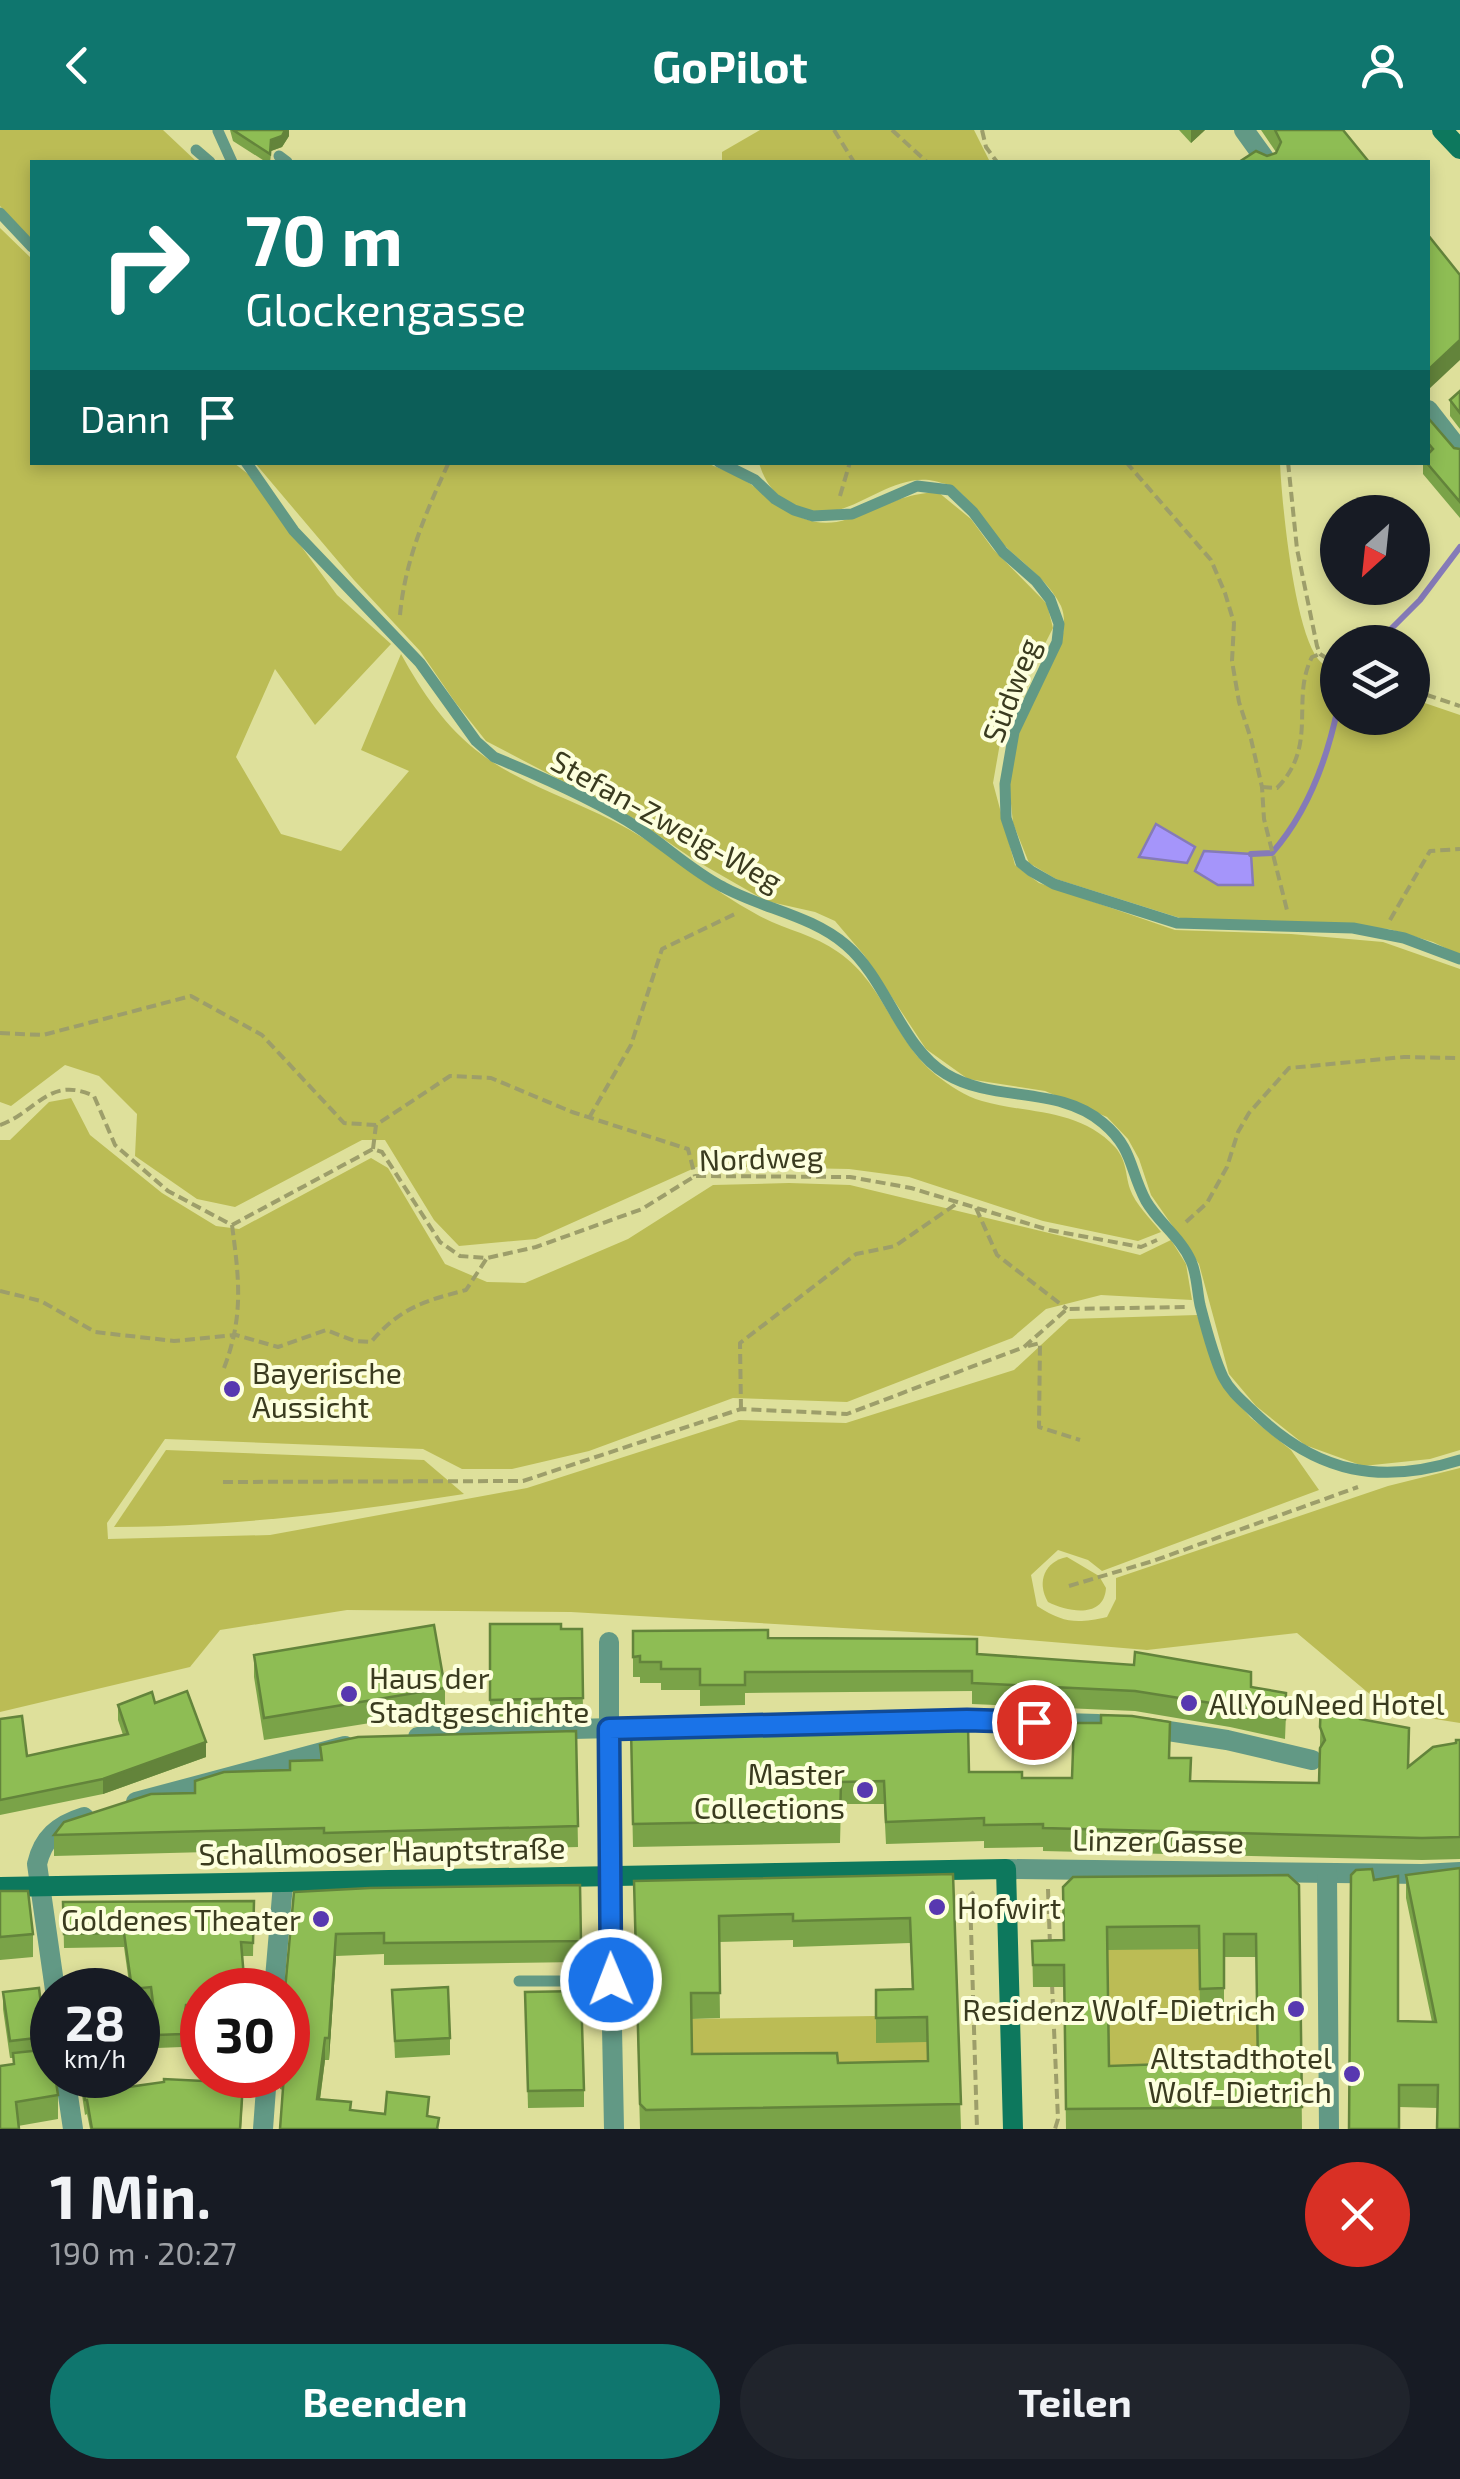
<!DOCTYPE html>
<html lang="de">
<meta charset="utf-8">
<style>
:root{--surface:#171b24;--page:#20242c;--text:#f1f3f6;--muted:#9ea1a6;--accent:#0f766e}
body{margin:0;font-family:"Exo 2",sans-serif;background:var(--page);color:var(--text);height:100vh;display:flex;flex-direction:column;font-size:38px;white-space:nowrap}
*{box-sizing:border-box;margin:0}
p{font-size:32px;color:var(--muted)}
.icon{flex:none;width:55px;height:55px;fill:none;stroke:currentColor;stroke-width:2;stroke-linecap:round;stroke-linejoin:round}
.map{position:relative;height:1999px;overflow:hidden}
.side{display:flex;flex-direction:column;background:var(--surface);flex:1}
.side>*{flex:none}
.top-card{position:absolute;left:30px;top:30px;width:1400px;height:305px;border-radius:0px;box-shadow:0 5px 15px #0003;background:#0f766e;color:#fff;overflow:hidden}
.needle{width:65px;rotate:207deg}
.buttons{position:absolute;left:1320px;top:365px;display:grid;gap:20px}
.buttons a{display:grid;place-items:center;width:110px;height:110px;border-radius:50%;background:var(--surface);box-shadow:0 5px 15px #0003;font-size:50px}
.speed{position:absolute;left:30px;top:1838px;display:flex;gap:20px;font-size:50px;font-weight:700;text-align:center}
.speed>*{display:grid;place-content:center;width:130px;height:130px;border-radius:50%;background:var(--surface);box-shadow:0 5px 15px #0003;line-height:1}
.speed small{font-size:25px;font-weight:400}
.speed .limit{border:15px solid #d22;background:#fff;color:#111}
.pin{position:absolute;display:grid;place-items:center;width:85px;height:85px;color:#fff;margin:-42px;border:5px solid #fff;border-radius:50%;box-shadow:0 2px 10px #0007}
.me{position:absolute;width:110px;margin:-55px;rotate:359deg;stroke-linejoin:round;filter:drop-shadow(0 0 8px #0008)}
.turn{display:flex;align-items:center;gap:35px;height:210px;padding:0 50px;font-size:45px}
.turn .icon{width:130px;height:130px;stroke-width:2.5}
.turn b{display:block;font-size:70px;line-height:85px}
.then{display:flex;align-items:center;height:95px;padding:0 50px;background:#0003;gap:20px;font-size:38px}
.round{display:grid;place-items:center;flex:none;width:105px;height:105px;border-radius:52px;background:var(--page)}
.overview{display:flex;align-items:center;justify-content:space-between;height:170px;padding:0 50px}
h1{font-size:60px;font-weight:700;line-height:75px}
.button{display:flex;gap:20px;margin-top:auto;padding:20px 50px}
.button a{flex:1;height:115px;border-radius:60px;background:var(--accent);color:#fff;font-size:40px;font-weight:700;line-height:115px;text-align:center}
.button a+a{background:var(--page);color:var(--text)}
header{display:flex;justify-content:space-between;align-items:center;height:130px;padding:0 50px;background:var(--accent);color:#fff;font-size:45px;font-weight:700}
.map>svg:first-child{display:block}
.green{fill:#bbbc55}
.water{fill:#a595fa;stroke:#857ab8;stroke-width:2.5}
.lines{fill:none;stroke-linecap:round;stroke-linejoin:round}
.stream{stroke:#857ab8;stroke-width:6}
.path{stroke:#9d9e6a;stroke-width:4;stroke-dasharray:10 5;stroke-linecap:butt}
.lane{stroke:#629985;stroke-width:11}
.street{stroke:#629985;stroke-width:20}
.secondary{stroke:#0d785d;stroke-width:20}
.wall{fill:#7aa348;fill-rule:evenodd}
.shaded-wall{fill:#63843b}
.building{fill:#8ebd54;stroke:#63843b;stroke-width:2.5;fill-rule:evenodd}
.route-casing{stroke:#114b97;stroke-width:25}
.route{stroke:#1a73e8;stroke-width:18}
.poi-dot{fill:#5838b0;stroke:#fdffdd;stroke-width:4}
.labels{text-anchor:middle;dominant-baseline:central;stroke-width:8;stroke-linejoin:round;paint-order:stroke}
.street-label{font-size:30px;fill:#3a3b1f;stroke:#fdffdd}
.poi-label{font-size:30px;fill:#3a3b1f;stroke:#fdffdd;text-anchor:start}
</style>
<header><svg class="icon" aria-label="back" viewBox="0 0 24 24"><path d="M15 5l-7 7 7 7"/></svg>GoPilot<svg class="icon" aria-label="person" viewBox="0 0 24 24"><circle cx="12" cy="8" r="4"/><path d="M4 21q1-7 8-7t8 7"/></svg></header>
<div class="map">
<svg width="1460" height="1999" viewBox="0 0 1460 1999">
<rect width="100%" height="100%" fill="#dee09b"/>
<g class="green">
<polygon points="0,0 163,0 197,32 32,32 32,111 0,76"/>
<polygon points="760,0 974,0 990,32 722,32 722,22"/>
<path d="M0,98L32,129V332L234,333L248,344L337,465L391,514L315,595L275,539L236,627L281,704L341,721L409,641L361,620L401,524C422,562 446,598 481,624C525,657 582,672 630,700C673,725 711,760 756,784C782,799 813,804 838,822C884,853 894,911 936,945C950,956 965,966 982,971C1027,984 1079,978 1115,1017C1127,1031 1125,1043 1130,1059C1135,1074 1151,1089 1161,1102L1138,1111L1043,1091L909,1047L849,1039L699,1036L536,1109L459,1116L434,1090L385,1010H362L235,1077L197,1069L135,1026L137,984L99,946L65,935L11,976L0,972Z"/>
<path d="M255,333H707C723,340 742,347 756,358C785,379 809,402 848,389C882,378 900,364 938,362L971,389L993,419L1047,474L1053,498L1003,596L993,653L1015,735L1039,753L1175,800L1291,804L1383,812L1460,839V1320L1430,1329L1363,1336L1305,1315L1256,1276L1229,1244L1199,1134L1151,1065L1139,1029L1128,1009L1107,987L1045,961L968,949L926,919L864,825L835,791L815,782L766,771L693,729L633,688L486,611L455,572L420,521L354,450Z"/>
<path d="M759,333H1280C1282,375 1294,498 1318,529C1322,535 1331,538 1337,541L1338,588H1412L1413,569L1460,585V825L1433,812L1389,799L1180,788L1056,749L1029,733L1013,693L1009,654L1017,604L1061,513C1064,501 1066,488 1061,476C1048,450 1023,434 1003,414C989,399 969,366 952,356C947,354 935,351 929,350C880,345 841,404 790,374C773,363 765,352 759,333Z"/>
<path d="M71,968L90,1005L162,1063L216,1096L239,1099L371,1028L388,1038L445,1134L487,1152L525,1153L628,1109L713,1055L789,1053L850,1055L1140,1125L1171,1110L1186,1134L1192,1170L1101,1165L1046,1179L1012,1208L847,1272L733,1268L589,1321L512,1339H462L423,1319L165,1309L107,1393L108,1409L270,1405L527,1358L739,1290L846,1293L1014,1240L1069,1189L1197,1185L1222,1255L1251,1288L1291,1320L1319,1360L1102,1441L1088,1430L1058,1420L1031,1445L1037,1476C1064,1493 1076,1494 1107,1487L1116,1469V1448L1388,1356L1460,1338V1593L1391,1582L1297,1503L1147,1520L980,1506L571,1482L347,1480L220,1500L190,1537L0,1582V1010H10L49,972Z"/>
<path d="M166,1320L424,1330L464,1364C347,1382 232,1397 114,1397Z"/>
<path d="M1067,1427L1099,1446L1106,1458C1104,1489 1068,1482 1048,1472C1036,1452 1045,1431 1067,1427Z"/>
<polygon points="1101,1814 1139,1819 1199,1819 1221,1885 1257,1885 1258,1952 1102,1966"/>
<polygon points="876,1886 927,1912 932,1957 691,1927 691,1889"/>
</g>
<g class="water">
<polygon points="1156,694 1195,717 1187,733 1139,727"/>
<polygon points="1204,721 1251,724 1253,755 1218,755 1195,741"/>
</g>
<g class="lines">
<g class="stream">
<polyline points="1378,512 1420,470 1460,417"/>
<path d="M1251,724L1272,723C1308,682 1327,630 1338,577"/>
</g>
<g class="path">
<polyline points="834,0 854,32"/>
<polyline points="892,0 927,32"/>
<polyline points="982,0 986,17 997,32"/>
<polyline points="1126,332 1211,430 1225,463 1234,493 1232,531 1239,572 1251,609 1262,657 1264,689 1287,780"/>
<polyline points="1288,332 1297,419 1317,516 1320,524 1338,535"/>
<polyline points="840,366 850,332"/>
<path d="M400,485C405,430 426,382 449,332"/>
<polyline points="1412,560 1460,576"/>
<path d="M1262,657L1277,658C1319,615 1290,570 1312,527L1320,524"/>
<polyline points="1390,790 1430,721 1460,719"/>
<polyline points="0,903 43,905 191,866 262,905 344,993 376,995 450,946 491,948 572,982 688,1019 695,1046"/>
<polyline points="589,988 631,915 662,819 737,783"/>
<path d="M0,995C37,982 49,945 94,966L115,1015L168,1061L232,1095L373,1019L382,1022L440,1112L460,1126L487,1128L536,1117L642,1079L695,1046L850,1047L911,1058L1049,1100L1141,1117L1157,1110"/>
<polyline points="373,1019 376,995"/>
<polyline points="976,1078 997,1125 1067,1179"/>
<polyline points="1186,1092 1207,1073 1227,1037 1238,1002 1249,983 1289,938 1404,927 1460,928"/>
<path d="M0,1161L41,1171L95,1202L174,1211L236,1205L278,1217L326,1200L355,1211L371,1212C400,1178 424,1171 466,1160L487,1128"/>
<polyline points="1028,1216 1040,1213 1039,1297 1080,1310"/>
<path d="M224,1238C244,1186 239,1148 232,1095"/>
<polyline points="741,1279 740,1213 856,1124 895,1116 959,1072"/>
<polyline points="223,1352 523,1351 741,1279 847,1284 1024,1217 1067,1179 1186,1177"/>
<polyline points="1069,1456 1153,1431 1358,1357"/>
<polyline points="1048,1759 1050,1815"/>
<polyline points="974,1762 970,1765 977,1999"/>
<polyline points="1052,1854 1058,1989 1055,1999"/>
</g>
<g class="lane">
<polyline points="218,1 232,32"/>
<polyline points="196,20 210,32"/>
<polyline points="279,26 287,32"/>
<polyline points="0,83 32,117"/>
<path d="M246,332L294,401L420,533L476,611L494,627C540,646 595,670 637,697C666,716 692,741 723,757C763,779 811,785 846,815C887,850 901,917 946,944C994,973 1059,955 1103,993C1134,1019 1129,1040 1146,1071C1158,1092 1181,1108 1191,1131C1197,1144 1197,1161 1200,1175C1206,1198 1213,1226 1223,1247C1231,1263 1246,1274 1258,1286C1319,1343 1381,1355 1460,1330"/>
<polyline points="719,332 755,350 775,369 794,380 813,386 852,384 917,356 950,360 973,382 1003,422 1036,451 1050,469 1059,494 1057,512 1014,602 1005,654 1006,688 1021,733 1031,741 1054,754 1177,793 1353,798 1404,808 1460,829"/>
<polyline points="519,1851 611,1851"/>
</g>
<g class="street">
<polyline points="1244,0 1267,32"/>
<polyline points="1428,280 1460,321"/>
<polyline points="609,1512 609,1745 614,1999"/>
<polyline points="1142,1597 1227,1610 1312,1630"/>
<polyline points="418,1607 482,1601 967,1590 1098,1594"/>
<polyline points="136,1672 345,1616"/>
<polyline points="1006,1739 1422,1744 1460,1742"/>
<polyline points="1327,1743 1329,1999"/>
<path d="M55,1860L37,1734C43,1708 58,1695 84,1687"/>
<polyline points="274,1860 283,1754"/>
<polyline points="65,1945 73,1999"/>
<polyline points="263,1999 267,1945"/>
</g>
<g class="secondary">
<polyline points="1442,0 1460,19"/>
<polyline points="0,1757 1006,1739 1013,1999"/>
</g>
</g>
<g class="wall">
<polygon points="230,0 289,0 289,6 282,17 271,21 270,32 266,32 233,11"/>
<polygon points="1179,0 1205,0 1191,13"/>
<polygon points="1261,0 1343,0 1267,26 1276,22"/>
<polygon points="1460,261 1460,299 1450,286 1450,270"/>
<polygon points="1428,291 1454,318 1460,319 1460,388 1423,344 1423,332 1428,332"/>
<polygon points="490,1494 582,1499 583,1585 490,1587"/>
<polygon points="633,1501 768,1508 977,1524 1251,1557 1286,1584 1285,1609 1230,1597 1135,1581 972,1574 972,1561 745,1563 745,1575 700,1576 700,1560 661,1560 661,1553 640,1553 640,1547 633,1547"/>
<polygon points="254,1525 445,1558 445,1581 264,1610 254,1547"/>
<polygon points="1321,1571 1361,1589 1408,1637 1460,1610 1460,1729 1422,1730 1043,1721 1043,1717 984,1718 984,1711 886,1714 884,1674 841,1674 840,1713 633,1717 631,1621 969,1642 1022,1648 1072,1648 1169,1628 1191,1651 1319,1653"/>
<polygon points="155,1573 206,1627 103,1664 0,1685 0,1589 27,1626 123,1605 118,1590 118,1575"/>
<polygon points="576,1601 578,1717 324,1723 324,1719 54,1726 54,1705 195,1663 290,1640 320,1630 320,1615"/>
<polygon points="1460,1738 1438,1978 1399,1977 1398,1891 1432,1892 1406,1768 1406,1745"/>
<path d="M953,1744L961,1999H640L634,1777ZM793,1810V1817L910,1813L912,1859L876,1860V1913L927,1912L928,1931L838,1933L692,1924L691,1889L720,1888L719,1812Z"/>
<polygon points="580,1755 581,1832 384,1835 384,1824 336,1826 329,1930 325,1930 320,1970 351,1980 429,1987 439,1999 280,1999 283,1960 280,1959 280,1945 288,1945 294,1762"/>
<path d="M1299,1755L1302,1999H1066L1064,1857H1033L1032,1811L1063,1810V1757ZM1199,1819L1200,1882L1224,1881V1827H1256L1258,1941H1224L1109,1936L1107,1820Z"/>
<polygon points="0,1761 33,1804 33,1827 0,1830"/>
<polygon points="254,1771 253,1826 242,1826 202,1860 202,1888 186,1889 182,1917 157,1918 151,1870 138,1872 138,1860 130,1860 124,1817 64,1818 63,1772"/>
<polygon points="392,1860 450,1908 450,1925 395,1928"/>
<polygon points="3,1862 45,1907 45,1920 58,1965 58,1989 18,1996 13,1928 10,1928 3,1879"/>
<polygon points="525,1862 584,1960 584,1977 528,1978"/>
<polygon points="79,1945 126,1945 128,1957 243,1967 241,1999 90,1999 87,1984 85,1985"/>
</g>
<g class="shaded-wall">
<polygon points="285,0 289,0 289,6 282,17 271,21 270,32 271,10"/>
<polygon points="1191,0 1205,0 1191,13"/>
<polygon points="1460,210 1460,230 1428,260 1428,240"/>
<polygon points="206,1612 206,1627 103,1664 103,1649"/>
<polygon points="336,1804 336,1826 329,1930 329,1908"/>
<polygon points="325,1908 325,1930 317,1991 317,1969"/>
</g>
<g class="building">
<polygon points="233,0 285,0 282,6 271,10 270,24"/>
<polygon points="1275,0 1343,0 1369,32 1239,32 1256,21 1267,26 1276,23 1281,12"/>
<polygon points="1428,105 1460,145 1460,210 1428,240"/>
<polygon points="1460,261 1460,283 1450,270"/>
<polygon points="1429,289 1454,318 1460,319 1460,372 1426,332 1428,332 1428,324 1433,319 1428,313 1428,291"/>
<polygon points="490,1494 561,1494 561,1499 582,1499 583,1568 490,1570"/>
<polygon points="434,1495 445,1558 264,1588 254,1525"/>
<polygon points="768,1500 768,1508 977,1509 977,1524 1134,1535 1135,1522 1251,1542 1251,1557 1286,1563 1285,1589 1230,1576 1135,1561 972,1553 972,1541 745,1542 745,1555 700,1555 700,1539 661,1539 661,1532 640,1532 640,1526 633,1527 633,1501"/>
<polygon points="187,1561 206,1612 103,1649 0,1670 0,1589 22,1586 27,1626 128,1604 118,1575 152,1562 155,1573"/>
<polygon points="1321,1571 1361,1572 1360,1589 1409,1598 1408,1637 1433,1617 1456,1613 1456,1610 1460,1610 1460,1707 1422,1708 1043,1698 1043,1694 984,1695 984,1688 886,1692 884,1651 841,1652 840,1690 633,1694 631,1598 968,1595 969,1642 1022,1642 1022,1648 1072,1648 1074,1593 1101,1593 1101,1585 1132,1586 1170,1592 1169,1628 1191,1628 1190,1651 1319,1653 1320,1618 1325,1610 1320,1597"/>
<polygon points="576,1601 578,1696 324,1703 324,1698 54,1705 64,1692 151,1664 195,1663 195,1651 224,1642 290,1640 290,1631 322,1630 320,1615 358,1607"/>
<polygon points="1460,1738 1460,1999 1437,1999 1438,1955 1399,1955 1399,1999 1349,1999 1351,1745 1356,1740 1372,1739 1374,1750 1398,1746 1398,1891 1436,1892 1406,1745"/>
<path d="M953,1744L961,1974L646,1980L640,1974L634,1751ZM793,1784V1791L910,1788L913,1859L876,1860V1888L927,1887L928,1931L838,1933L837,1923L692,1924L691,1863H720L719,1786Z"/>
<path d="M1288,1745L1299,1755L1302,1977L1066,1979L1064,1835H1033L1032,1811L1064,1810L1063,1757L1073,1747ZM1199,1796L1200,1859L1224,1858V1804H1256L1258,1941H1224V1932L1109,1936L1107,1797Z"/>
<polygon points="580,1755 581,1811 384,1813 384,1803 336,1804 329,1908 325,1908 317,1969 351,1972 350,1980 385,1984 387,1962 429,1967 427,1986 439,1988 437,1999 280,1999 284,1945 288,1945 288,1860 285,1860 294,1762 370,1758"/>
<polygon points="0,1761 28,1761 33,1804 0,1807"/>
<polygon points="254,1771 253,1813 241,1812 245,1860 202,1860 202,1875 186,1875 182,1904 157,1905 151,1857 132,1859 124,1803 64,1804 63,1772"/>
<polygon points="448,1857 450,1908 395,1911 392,1860"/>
<polygon points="39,1858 45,1907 10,1911 3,1862"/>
<polygon points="581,1861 584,1960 528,1961 525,1862"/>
<polygon points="52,1919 52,1945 55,1945 58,1965 16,1972 19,1999 0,1999 0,1936 14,1934 13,1923"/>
<polygon points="81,1945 126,1945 128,1957 164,1952 164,1949 243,1953 240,1999 92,1999 87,1970 85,1970"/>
</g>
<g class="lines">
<defs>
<polyline id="route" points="611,1850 609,1599 967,1590 1034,1592"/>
</defs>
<use href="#route" class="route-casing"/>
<use href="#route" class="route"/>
</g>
<g class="poi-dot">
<circle cx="232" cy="1259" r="10"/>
<circle cx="349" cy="1564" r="10"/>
<circle cx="1189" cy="1573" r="10"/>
<circle cx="865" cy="1660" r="10"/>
<circle cx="937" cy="1777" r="10"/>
<circle cx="321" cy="1789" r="10"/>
<circle cx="1296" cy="1879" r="10"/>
<circle cx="1352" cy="1944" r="10"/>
</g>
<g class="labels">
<g class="street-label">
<text transform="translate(1010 560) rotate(-69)">Südweg</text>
<text transform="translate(667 690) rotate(29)">Stefan-Zweig-Weg</text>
<text transform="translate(761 1027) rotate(-2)">Nordweg</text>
<text transform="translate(1158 1710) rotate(1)">Linzer Gasse</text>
<text transform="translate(382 1720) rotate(-1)">Schallmooser Hauptstraße</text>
</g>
<g class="poi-label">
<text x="252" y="1242">Bayerische<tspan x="252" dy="34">Aussicht</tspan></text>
<text x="369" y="1547">Haus der<tspan x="369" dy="34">Stadtgeschichte</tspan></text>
<text x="1209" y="1573">AllYouNeed Hotel</text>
<text x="845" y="1643" text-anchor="end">Master<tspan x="845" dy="34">Collections</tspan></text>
<text x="957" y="1777">Hofwirt</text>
<text x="301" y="1789" text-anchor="end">Goldenes Theater</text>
<text x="1276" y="1879" text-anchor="end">Residenz Wolf-Dietrich</text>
<text x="1332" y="1927" text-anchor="end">Altstadthotel<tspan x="1332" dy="34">Wolf-Dietrich</tspan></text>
</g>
</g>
</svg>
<div class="buttons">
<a><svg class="needle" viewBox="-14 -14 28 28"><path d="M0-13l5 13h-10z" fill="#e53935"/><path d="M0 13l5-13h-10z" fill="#9ea1a6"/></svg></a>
<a><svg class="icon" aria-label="layers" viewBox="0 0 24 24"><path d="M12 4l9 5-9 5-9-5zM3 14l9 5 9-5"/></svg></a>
</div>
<div class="speed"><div>28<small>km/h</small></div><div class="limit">30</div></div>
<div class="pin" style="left:1034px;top:1592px;background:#d93025"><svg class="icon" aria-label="arrive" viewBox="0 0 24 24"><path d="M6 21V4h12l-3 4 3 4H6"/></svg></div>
<svg class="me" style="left:611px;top:1850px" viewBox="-20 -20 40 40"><circle r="17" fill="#1a73e8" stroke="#fff" stroke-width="3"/><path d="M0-11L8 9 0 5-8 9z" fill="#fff"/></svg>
<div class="top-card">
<div class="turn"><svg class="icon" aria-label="right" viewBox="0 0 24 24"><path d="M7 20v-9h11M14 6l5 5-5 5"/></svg><div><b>70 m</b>Glockengasse</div></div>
<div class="then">Dann<svg class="icon" aria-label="arrive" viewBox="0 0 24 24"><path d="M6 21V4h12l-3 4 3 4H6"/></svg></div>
</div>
</div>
<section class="side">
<div class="overview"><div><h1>1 Min.</h1><p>190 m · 20:27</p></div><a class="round" style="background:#d93025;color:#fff"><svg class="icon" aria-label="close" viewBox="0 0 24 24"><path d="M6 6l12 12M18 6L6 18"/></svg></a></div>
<div class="button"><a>Beenden</a><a>Teilen</a></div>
</section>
